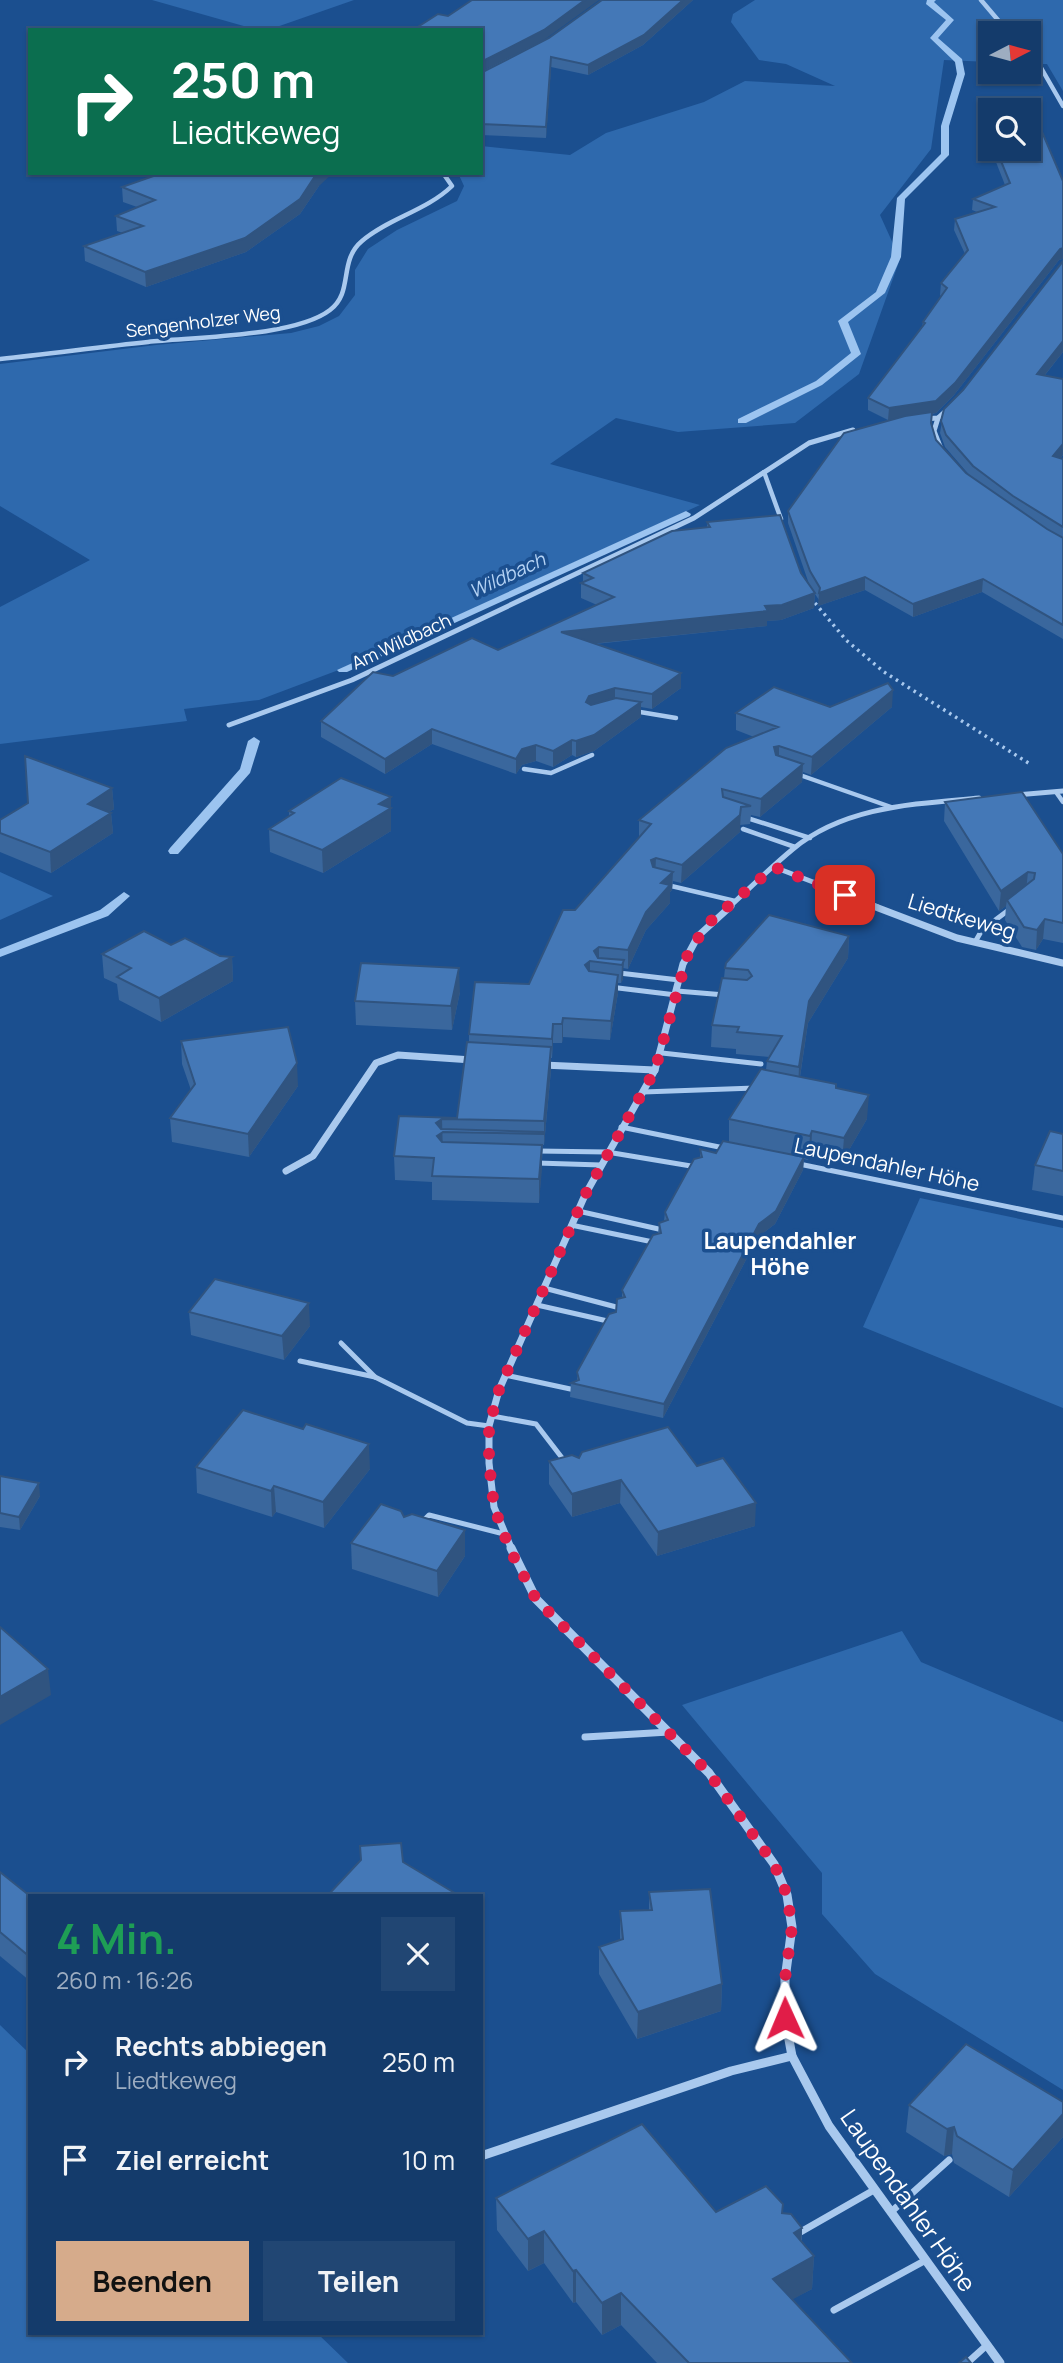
<!DOCTYPE html>
<html lang="de">
<meta charset="utf-8">
<style>
:root{--surface:#143b6b;--page:#214673;--text:#f1f3f6;--muted:#9dadc1;--line:#33557e;--accent:#d6ab8b}
body{margin:0;font-family:Manrope,sans-serif;background:var(--page);color:var(--text);height:100vh;display:flex;flex-direction:column;font-size:26px;white-space:nowrap}
*{box-sizing:border-box;margin:0}
p{font-size:23px;color:var(--muted)}
.icon{flex:none;width:38px;height:38px;fill:none;stroke:currentColor;stroke-width:2;stroke-linecap:round;stroke-linejoin:round}
.map{position:relative;flex:1;overflow:hidden}
.side{position:absolute;left:28px;top:1894px;width:455px;height:441px;display:flex;flex-direction:column;background:var(--surface);border-radius:0px;box-shadow:0 2px 5px #0004,0 0 0 2px var(--line)}
.side>*{flex:none}
.banner{position:absolute;left:28px;top:28px;width:455px;height:147px;border-radius:0px;box-shadow:0 2px 5px #0004,0 0 0 2px var(--line);background:#0b6e4f;color:#fff;overflow:hidden}
.needle{width:46px;rotate:84deg}
.tools{position:absolute;left:978px;top:21px;display:grid;gap:14px}
.tools a{display:grid;place-items:center;width:63px;height:63px;border-radius:0px;background:var(--surface);box-shadow:0 2px 5px #0004,0 0 0 2px var(--line);font-size:35px}
.pin{position:absolute;display:grid;place-items:center;width:60px;height:60px;color:#fff;margin:-30px;border-radius:14px;box-shadow:0 4px 10px #0006}
.me{position:absolute;width:77px;margin:-38px;rotate:359deg;stroke-linejoin:round;filter:drop-shadow(0 0 5px #0008)}
.turn{display:flex;align-items:center;gap:24px;height:147px;padding:0 28px;font-size:32px}
.turn .icon{width:91px;height:91px;stroke-width:2.5}
.turn b{display:block;font-size:49px;line-height:60px}
.round{display:grid;place-items:center;flex:none;width:74px;height:74px;border-radius:0px;background:var(--page)}
.headline{display:flex;align-items:center;justify-content:space-between;height:119px;padding:0 28px}
h1{font-size:42px;font-weight:700;line-height:52px;color:#1e9e55}
.action{display:flex;gap:14px;margin-top:auto;padding:14px 28px}
.action a{flex:1;height:80px;border-radius:0px;background:var(--accent);color:#111;font-size:28px;font-weight:700;line-height:80px;text-align:center}
.action a+a{background:var(--page);color:var(--text)}
ul{padding:0;list-style:none}
li{display:flex;align-items:center;gap:21px;height:98px;padding:0 28px}
li div{flex:1}
li b{display:block;font-size:26px}
li em{font-style:normal}
.map>svg:first-child{display:block}
.green{fill:#2e69ad}
.lines{fill:none;stroke-linecap:round;stroke-linejoin:round}
.stream{fill:#9cc4f0;fill-rule:evenodd}
.path{stroke:#a9c9ee;stroke-width:3.5;stroke-dasharray:2.5 4.5;stroke-linecap:butt}
.service-far2{stroke:#a9c9ee;stroke-width:4.5}
.service-far1{stroke:#a9c9ee;stroke-width:5}
.service{stroke:#a9c9ee;stroke-width:7}
.minor-far3{stroke:#a9c9ee;stroke-width:4.5}
.minor-far2{stroke:#a9c9ee;stroke-width:5}
.minor-far1{stroke:#a9c9ee;stroke-width:7}
.minor{stroke:#a9c9ee;stroke-width:9}
.wall{fill:#3a679d}
.shaded-wall{fill:#305480}
.building{fill:#4478b7;stroke:#305480;stroke-width:2}
.route{stroke:#e11d48;stroke-width:12;stroke-dasharray:0 21.6}
.labels{text-anchor:middle;dominant-baseline:central;stroke-width:7;stroke-linejoin:round;paint-order:stroke}
.far-street-label{font-size:18px;fill:#fff;stroke:#1b4f8f}
.far-water-label{font-size:19px;font-style:italic;fill:#b5d3f5;stroke:#1b4f8f}
.street-label{font-size:21px;fill:#fff;stroke:#1b4f8f}
.neighbourhood-label{font-size:23px;font-weight:bold;fill:#fff;stroke:#1b4f8f}
.near-street-label{font-size:24px;fill:#fff;stroke:#1b4f8f}
</style>
<div class="map">
<svg width="1063" height="2363" viewBox="0 0 1063 2363">
<rect width="100%" height="100%" fill="#1b4f8f"/>
<g class="green">
<polygon points="152,0 354,0 268,30 258,30"/>
<polygon points="755,0 1063,0 1063,91 1047,64 1029,64 1029,33 990,33 990,62 944,60 931,149 880,215 900,259 859,374 795,423 678,432 616,418 550,464 700,505 336,671 259,700 184,709 187,721 0,744 0,607 90,560 0,506 0,364 156,345 291,333 319,326 339,316 355,295 355,270 368,249 397,230 457,201 464,186 458,173 481,173 481,146 570,155 606,133 704,102 745,81 835,86 786,64 759,60 731,22 733,14"/>
<polygon points="0,872 53,896 0,920"/>
<polygon points="920,1198 1063,1228 1063,1408 863,1327"/>
<polygon points="902,1631 921,1662 1063,1722 1063,2090 875,1974 822,1914 822,1873 682,1705"/>
<polygon points="0,2025 30,2054 30,2333 317,2333 348,2363 0,2363"/>
</g>
<g class="lines">
<g class="stream">
<polygon points="927,0 936,0 934,2 954,20 938,38 962,59 965,74 949,126 949,155 905,199 901,257 885,293 848,322 861,354 822,385 746,423 738,423 738,419 816,381 851,353 838,321 876,292 891,257 897,198 941,154 941,126 957,74 955,62 930,38 946,20 926,4"/>
<polygon points="686,511 691,514 690,516 347,672 339,672 337,670"/>
<polygon points="254,737 260,741 250,773 178,854 170,854 168,851 170,848 240,769 248,741"/>
<polygon points="124,892 130,896 108,916 0,957 0,949 100,910"/>
</g>
<polyline class="path" points="815,603 846,640 884,672 1030,764"/>
<g class="service-far2">
<polyline points="764,472 781,519"/>
<polyline points="634,711 676,718"/>
<polyline points="524,769 551,773 592,755"/>
<polyline points="797,774 891,807"/>
<polyline points="1056,792 1063,802"/>
<polyline points="744,817 810,838"/>
<polyline points="743,829 795,847"/>
<polyline points="667,885 735,901"/>
</g>
<g class="service-far1">
<polyline points="975,942 982,930 1010,909"/>
<polyline points="619,973 679,980"/>
<polyline points="610,987 676,995"/>
<polyline points="677,991 725,995"/>
<polyline points="662,1053 761,1064"/>
<polyline points="643,1092 755,1088"/>
<polyline points="621,1127 724,1148"/>
<polyline points="537,1151 607,1152 697,1167"/>
<polyline points="537,1163 601,1165"/>
<polyline points="799,1164 1063,1218"/>
<polyline points="578,1211 663,1230"/>
<polyline points="571,1225 653,1242"/>
<polyline points="544,1288 620,1308"/>
<polyline points="537,1305 612,1322"/>
<polyline points="341,1343 375,1377"/>
<polyline points="300,1361 375,1377 467,1423 489,1426"/>
<polyline points="505,1375 575,1390"/>
<polyline points="492,1416 536,1424 566,1463"/>
<polyline points="421,1523 429,1515 504,1534"/>
</g>
<g class="service">
<polyline points="585,1737 669,1732"/>
<polyline points="891,2212 949,2160"/>
<polyline points="797,2234 874,2190"/>
<polyline points="834,2310 926,2260"/>
<polyline points="967,2363 987,2345"/>
</g>
<g class="minor-far3">
<polyline points="981,0 1009,33"/>
<polyline points="1029,54 1040,66 1063,106"/>
<path d="M0,359C49,354 99,347 148,342C193,337 295,337 330,310C354,292 338,261 362,241C389,218 426,211 452,186L443,173"/>
</g>
<g class="minor-far2">
<polyline points="938,418 934,431 941,449"/>
<polyline points="923,419 938,418 949,408"/>
<polyline points="229,725 352,680 694,518 809,443 853,430"/>
<polyline points="1015,795 1063,791"/>
<polyline points="774,867 878,907"/>
<path d="M729,907C750,888 771,867 793,849C845,806 915,804 979,798"/>
</g>
<g class="minor-far1">
<polyline points="873,906 957,938 1063,963"/>
<polyline points="543,1065 655,1070"/>
<polyline points="286,1171 313,1156 376,1063 398,1055 472,1060"/>
<polyline points="512,1550 494,1507 489,1463 489,1426 499,1390 585,1195 655,1070 683,964 698,936 731,906"/>
</g>
<g class="minor">
<polyline points="511,1548 536,1599 709,1773 774,1864 787,1895 792,1927 785,1979 785,2018 792,2056 829,2126 1000,2363"/>
<polyline points="481,2156 731,2071 792,2056"/>
</g>
</g>
<g class="wall">
<polygon points="602,0 693,0 643,45 588,75 551,67 546,138 481,135 481,30 544,40 483,72 549,38"/>
<polygon points="1031,106 1063,181 1063,259 1059,260 954,395 936,413 932,414 931,424 936,440 966,473 971,477 945,447 940,433 944,409 963,390 1063,261 1063,352 1045,375 1063,379 1063,455 1061,458 1063,459 1063,639 982,592 913,617 865,590 818,606 819,600 815,594 814,608 781,620 767,621 767,626 595,644 681,673 681,688 652,709 641,707 641,717 594,751 576,757 572,755 553,767 536,761 522,765 516,774 432,744 385,774 321,737 321,721 373,672 393,676 472,638 498,650 597,605 581,598 581,583 583,582 583,573 672,531 707,527 707,522 780,515 801,573 812,589 809,584 788,523 788,511 844,433 894,419 888,420 868,410 868,398 922,327 923,322 941,296 940,295 941,283 965,254 954,230 955,219 977,212 972,210 973,199 1005,185 992,152 993,149 1029,149 1029,110 990,110 990,129 986,118 987,107"/>
<polygon points="319,186 300,214 246,252 146,287 85,261 84,246 123,233 117,231 116,216 137,207 123,202 122,187"/>
<polygon points="830,707 892,707 811,775 803,772 802,782 760,817 751,815 750,824 740,825 740,832 681,883 673,881 672,890 670,892 670,903 646,930 628,969 623,968 623,979 621,983 618,983 618,993 610,1040 563,1037 562,1043 553,1043 552,1058 551,1058 551,1070 544,1145 543,1145 539,1203 432,1200 432,1182 395,1180 394,1156 399,1116 457,1118 469,1042 469,1034 529,984 575,910 639,838 639,820 754,737 736,730 736,713"/>
<polygon points="112,788 114,809 109,812 111,813 113,833 51,873 0,852 0,820"/>
<polygon points="391,797 391,831 323,873 270,852 269,829 289,816 289,811"/>
<polygon points="945,802 1063,854 1063,943 1043,939 1036,950 1022,947 1005,920 1006,906 999,911 944,821"/>
<polygon points="849,936 848,958 808,1023 800,1077 836,1089 867,1119 842,1162 811,1156 808,1160 804,1159 803,1170 775,1224 758,1237 663,1418 570,1397 571,1383 577,1381 577,1372 616,1312 622,1298 622,1290 658,1233 659,1223 664,1221 665,1212 700,1157 700,1149 716,1153 729,1142 729,1119 766,1070 767,1061 769,1057 736,1054 736,1049 711,1047 712,1025 724,978 725,968"/>
<polygon points="171,945 220,956 232,957 233,981 161,1022 119,1000 117,984 104,978 102,954"/>
<polygon points="460,992 452,1030 356,1025 355,1001"/>
<polygon points="181,1041 298,1086 249,1157 172,1142 170,1118 191,1090 182,1064"/>
<polygon points="1063,1134 1063,1196 1032,1190 1035,1165"/>
<polygon points="189,1312 310,1326 284,1360 191,1335"/>
<polygon points="579,1458 697,1466 755,1526 657,1556 620,1503 572,1517 549,1484 549,1461"/>
<polygon points="196,1467 370,1469 324,1528 276,1512 272,1517 197,1493"/>
<polygon points="0,1476 40,1496 20,1530 0,1527"/>
<polygon points="404,1517 465,1556 438,1597 352,1569 351,1543"/>
<polygon points="0,1872 30,1896 30,1981 0,1956"/>
<polygon points="649,1892 722,1984 721,2011 637,2039 599,1974 599,1947 620,1940 620,1911 649,1910"/>
<polygon points="1063,2102 1063,2137 1009,2197 954,2163 952,2154 944,2156 906,2132 909,2105"/>
<polygon points="496,2198 716,2212 783,2213 802,2228 802,2242 814,2256 812,2289 792,2299 852,2363 657,2363 621,2325 602,2335 576,2302 573,2303 544,2263 528,2271 497,2230"/>
</g>
<g class="shaded-wall">
<polygon points="585,0 599,0 544,40 481,72 481,62"/>
<polygon points="683,0 693,0 643,45 588,75 588,65"/>
<polygon points="551,57 551,67 546,138 546,127"/>
<polygon points="317,173 333,173 319,186 300,214 246,252 146,287 145,272"/>
<polygon points="1063,248 1063,259 1059,260 954,395 936,413 888,420 889,408 1060,249"/>
<polygon points="1063,341 1063,352 1036,386 1037,374"/>
<polygon points="1063,444 1063,455 1052,468 1053,456"/>
<polygon points="865,577 865,590 818,606 819,593"/>
<polygon points="983,579 982,592 913,617 913,604"/>
<polygon points="815,593 814,608 781,620 767,621 767,626 561,647 561,632 765,606"/>
<polygon points="681,673 681,688 652,709 652,694"/>
<polygon points="615,688 615,703 586,717 586,702 589,696"/>
<polygon points="893,690 892,707 811,775 812,757"/>
<polygon points="641,702 641,717 594,751 576,757 576,741"/>
<polygon points="432,729 432,744 385,774 385,759"/>
<polygon points="572,740 572,755 553,767 553,751"/>
<polygon points="536,745 536,761 522,765 516,774 516,759 522,749"/>
<polygon points="779,746 779,763 774,747"/>
<polygon points="803,764 802,782 760,817 761,799"/>
<polygon points="112,788 114,809 90,824 88,804"/>
<polygon points="391,797 391,831 323,873 322,850 379,804"/>
<polygon points="741,807 740,832 681,883 682,865"/>
<polygon points="111,813 113,833 51,873 50,852"/>
<polygon points="656,858 655,876 651,860"/>
<polygon points="673,872 672,890 670,892 670,903 646,930 628,969 628,950 646,912 661,883"/>
<polygon points="1028,872 1026,891 1007,900 1006,906 999,911 1001,891"/>
<polygon points="1045,919 1043,939 1036,950 1037,930"/>
<polygon points="849,936 848,958 808,1023 798,1089 799,1067 809,1001"/>
<polygon points="599,947 599,962 594,951"/>
<polygon points="232,957 233,981 161,1022 159,998"/>
<polygon points="624,960 623,979 621,983 622,965"/>
<polygon points="590,961 590,980 585,965"/>
<polygon points="459,968 460,992 452,1030 451,1006"/>
<polygon points="618,975 618,993 610,1040 611,1021"/>
<polygon points="563,1018 563,1037 562,1043 562,1024"/>
<polygon points="553,1024 553,1043 552,1058 552,1039"/>
<polygon points="551,1047 551,1070 544,1145 544,1121"/>
<polygon points="297,1063 298,1086 249,1157 248,1134"/>
<polygon points="869,1095 867,1119 842,1162 844,1138"/>
<polygon points="442,1119 443,1156 438,1160 436,1123"/>
<polygon points="812,1131 811,1156 808,1160 810,1136"/>
<polygon points="542,1145 542,1169 539,1203 539,1179"/>
<polygon points="804,1157 803,1170 775,1224 758,1237 663,1418 664,1404 759,1224"/>
<polygon points="309,1303 310,1326 284,1360 282,1336"/>
<polygon points="369,1444 370,1469 324,1528 323,1502"/>
<polygon points="621,1480 620,1503 572,1517 572,1494"/>
<polygon points="39,1483 40,1496 20,1530 19,1517"/>
<polygon points="274,1486 276,1512 272,1517 271,1491"/>
<polygon points="756,1503 755,1526 657,1556 658,1532"/>
<polygon points="465,1530 465,1556 438,1597 437,1571"/>
<polygon points="48,1669 51,1695 0,1725 0,1697"/>
<polygon points="722,1984 721,2011 637,2039 638,2012"/>
<polygon points="1063,2114 1063,2137 1009,2197 1013,2170"/>
<polygon points="954,2127 952,2154 944,2156 947,2129"/>
<polygon points="802,2228 800,2260 794,2233"/>
<polygon points="544,2231 544,2263 528,2271 528,2239"/>
<polygon points="814,2256 812,2289 771,2311 773,2279"/>
<polygon points="576,2270 576,2302 573,2303 573,2271"/>
<polygon points="621,2293 621,2325 602,2335 602,2303"/>
</g>
<g class="building">
<polygon points="472,0 585,0 544,30 481,62 481,30 413,30 438,14 448,16"/>
<polygon points="602,0 683,0 644,35 588,65 551,57 546,127 481,124 481,71 483,72 549,38"/>
<polygon points="1031,106 1063,181 1063,248 1060,249 955,383 936,401 889,408 868,398 925,323 923,322 947,288 941,283 968,250 955,219 995,207 973,199 1010,183 996,149 1029,149 1029,110 990,110 990,116 987,107"/>
<polygon points="162,173 204,174 317,173 300,199 245,238 145,272 84,246 143,226 116,216 155,200 122,187"/>
<polygon points="1063,261 1063,341 1037,374 1063,379 1063,444 1053,456 1063,459 1063,527 1013,496 973,466 946,435 941,421 944,409 963,390"/>
<polygon points="932,412 931,423 936,440 966,473 1047,529 1063,538 1063,625 983,579 913,604 865,577 819,593 820,588 810,571 788,511 844,433 905,416"/>
<polygon points="780,515 801,573 815,593 782,605 765,606 768,611 561,632 681,673 652,694 615,688 589,696 586,702 591,705 616,698 641,702 594,735 576,741 572,740 553,751 536,745 522,749 516,759 432,729 385,759 321,721 373,672 393,676 472,638 498,650 614,597 581,583 593,578 583,573 672,531 710,527 707,522"/>
<polygon points="888,683 893,690 812,757 779,746 774,747 776,755 803,764 761,799 722,789 723,797 751,806 741,807 740,815 682,865 656,858 651,860 653,867 673,872 661,883 670,885 646,912 628,950 599,947 594,951 598,958 624,960 622,965 590,961 585,965 589,971 618,975 611,1021 563,1018 562,1024 553,1024 552,1039 469,1034 475,982 529,984 563,910 575,910 651,824 639,820 726,748 778,727 736,713 774,687 830,707"/>
<polygon points="25,756 112,788 88,804 111,813 50,852 0,833 0,820 28,803"/>
<polygon points="341,778 391,797 379,804 391,808 322,850 269,829 294,813 289,811"/>
<polygon points="1022,792 1063,854 1063,923 1045,919 1037,930 1024,927 1007,900 1034,879 1035,873 1028,872 1001,891 945,802"/>
<polygon points="769,915 849,936 809,1001 799,1067 767,1061 782,1036 737,1032 739,1027 712,1025 722,978 747,980 752,976 748,970 725,968 726,963"/>
<polygon points="144,931 171,945 185,938 220,956 232,957 159,998 117,977 131,968 102,954"/>
<polygon points="361,963 459,968 451,1006 355,1001"/>
<polygon points="288,1027 297,1063 248,1134 170,1118 195,1084 181,1041"/>
<polygon points="467,1042 551,1047 544,1121 442,1119 436,1123 441,1129 543,1132 543,1134 443,1132 437,1136 442,1142 542,1145 539,1179 432,1176 434,1158 394,1156 399,1116 457,1118"/>
<polygon points="761,1069 836,1084 836,1088 869,1095 844,1138 812,1131 810,1136 729,1119"/>
<polygon points="1050,1131 1063,1134 1063,1171 1035,1165"/>
<polygon points="723,1141 804,1157 776,1211 759,1224 664,1404 571,1383 579,1380 577,1372 609,1314 616,1312 617,1299 625,1297 622,1290 653,1235 661,1233 659,1223 668,1220 665,1212 694,1159 702,1157 700,1149 716,1153"/>
<polygon points="215,1279 309,1303 282,1336 189,1312"/>
<polygon points="243,1410 303,1429 306,1424 369,1444 323,1502 274,1486 271,1491 196,1467"/>
<polygon points="668,1427 697,1466 723,1458 756,1503 658,1532 621,1480 572,1494 549,1461 572,1455 579,1458 582,1452"/>
<polygon points="0,1476 39,1483 19,1517 0,1513"/>
<polygon points="381,1504 401,1511 404,1517 412,1514 465,1530 437,1571 351,1543"/>
<polygon points="0,1627 48,1669 0,1697"/>
<polygon points="401,1843 403,1862 458,1895 331,1895 329,1894 361,1860 360,1846"/>
<polygon points="0,1872 30,1896 30,1957 0,1932"/>
<polygon points="710,1889 722,1984 638,2012 599,1947 623,1939 620,1911 652,1910 649,1892"/>
<polygon points="966,2044 1063,2102 1063,2114 1013,2170 957,2136 954,2127 947,2129 909,2105"/>
<polygon points="642,2124 716,2212 766,2186 783,2204 782,2213 791,2214 802,2228 794,2233 814,2256 773,2279 852,2363 689,2363 621,2293 602,2303 576,2270 573,2271 544,2231 528,2239 496,2198"/>
<polygon points="966,2357 971,2363 959,2363"/>
</g>
<g class="lines">
<polyline class="route" points="785,2018 785,1979 792,1927 787,1895 774,1864 709,1773 536,1599 510,1550 494,1507 489,1462 489,1426 499,1390 585,1195 655,1070 689,950 712,920 774,867 845,895"/>
</g>
<g class="labels">
<g class="far-street-label">
<text transform="translate(203 321) rotate(-7)">Sengenholzer Weg</text>
<text transform="translate(401 641) rotate(-25)">Am Wildbach</text>
</g>
<g class="far-water-label">
<text transform="translate(507 575) rotate(-25)">Wildbach</text>
</g>
<g class="street-label">
<text transform="translate(962 916) rotate(17)">Liedtkeweg</text>
<text transform="translate(887 1164) rotate(12)">Laupendahler Höhe</text>
</g>
<g class="neighbourhood-label">
<text x="780" y="1240">Laupendahler<tspan x="780" dy="26">Höhe</tspan></text>
</g>
<g class="near-street-label">
<text transform="translate(909 2200) rotate(55)">Laupendahler Höhe</text>
</g>
</g>
</svg>
<div class="tools">
<a><svg class="needle" viewBox="-14 -14 28 28"><path d="M0-13l5 13h-10z" fill="#e53935"/><path d="M0 13l5-13h-10z" fill="#9dadc1"/></svg></a>
<a><svg class="icon" aria-label="search" viewBox="0 0 24 24"><circle cx="10" cy="10" r="6"/><path d="M15 15l6 6"/></svg></a>
</div>
<div class="pin" style="left:845px;top:895px;background:#d93025"><svg class="icon" aria-label="arrive" viewBox="0 0 24 24"><path d="M6 21V4h12l-3 4 3 4H6"/></svg></div>
<svg class="me" style="left:785px;top:2018px" viewBox="-20 -20 40 40"><path d="M0-17L14 15 0 8-14 15z" fill="#e11d48" stroke="#fff" stroke-width="4"/></svg>
<div class="banner">
<div class="turn"><svg class="icon" aria-label="right" viewBox="0 0 24 24"><path d="M7 20v-9h11M14 6l5 5-5 5"/></svg><div><b>250 m</b>Liedtkeweg</div></div>
</div>
<section class="side">
<div class="headline"><div><h1>4 Min.</h1><p>260 m · 16:26</p></div><a class="round"><svg class="icon" aria-label="close" viewBox="0 0 24 24"><path d="M6 6l12 12M18 6L6 18"/></svg></a></div>
<ul>
<li><svg class="icon" aria-label="right" viewBox="0 0 24 24"><path d="M7 20v-9h11M14 6l5 5-5 5"/></svg><div><b>Rechts abbiegen</b><p>Liedtkeweg</p></div><em>250 m</em></li>
<li><svg class="icon" aria-label="arrive" viewBox="0 0 24 24"><path d="M6 21V4h12l-3 4 3 4H6"/></svg><div><b>Ziel erreicht</b></div><em>10 m</em></li>
</ul>
<div class="action"><a>Beenden</a><a>Teilen</a></div>
</section>
</div>
